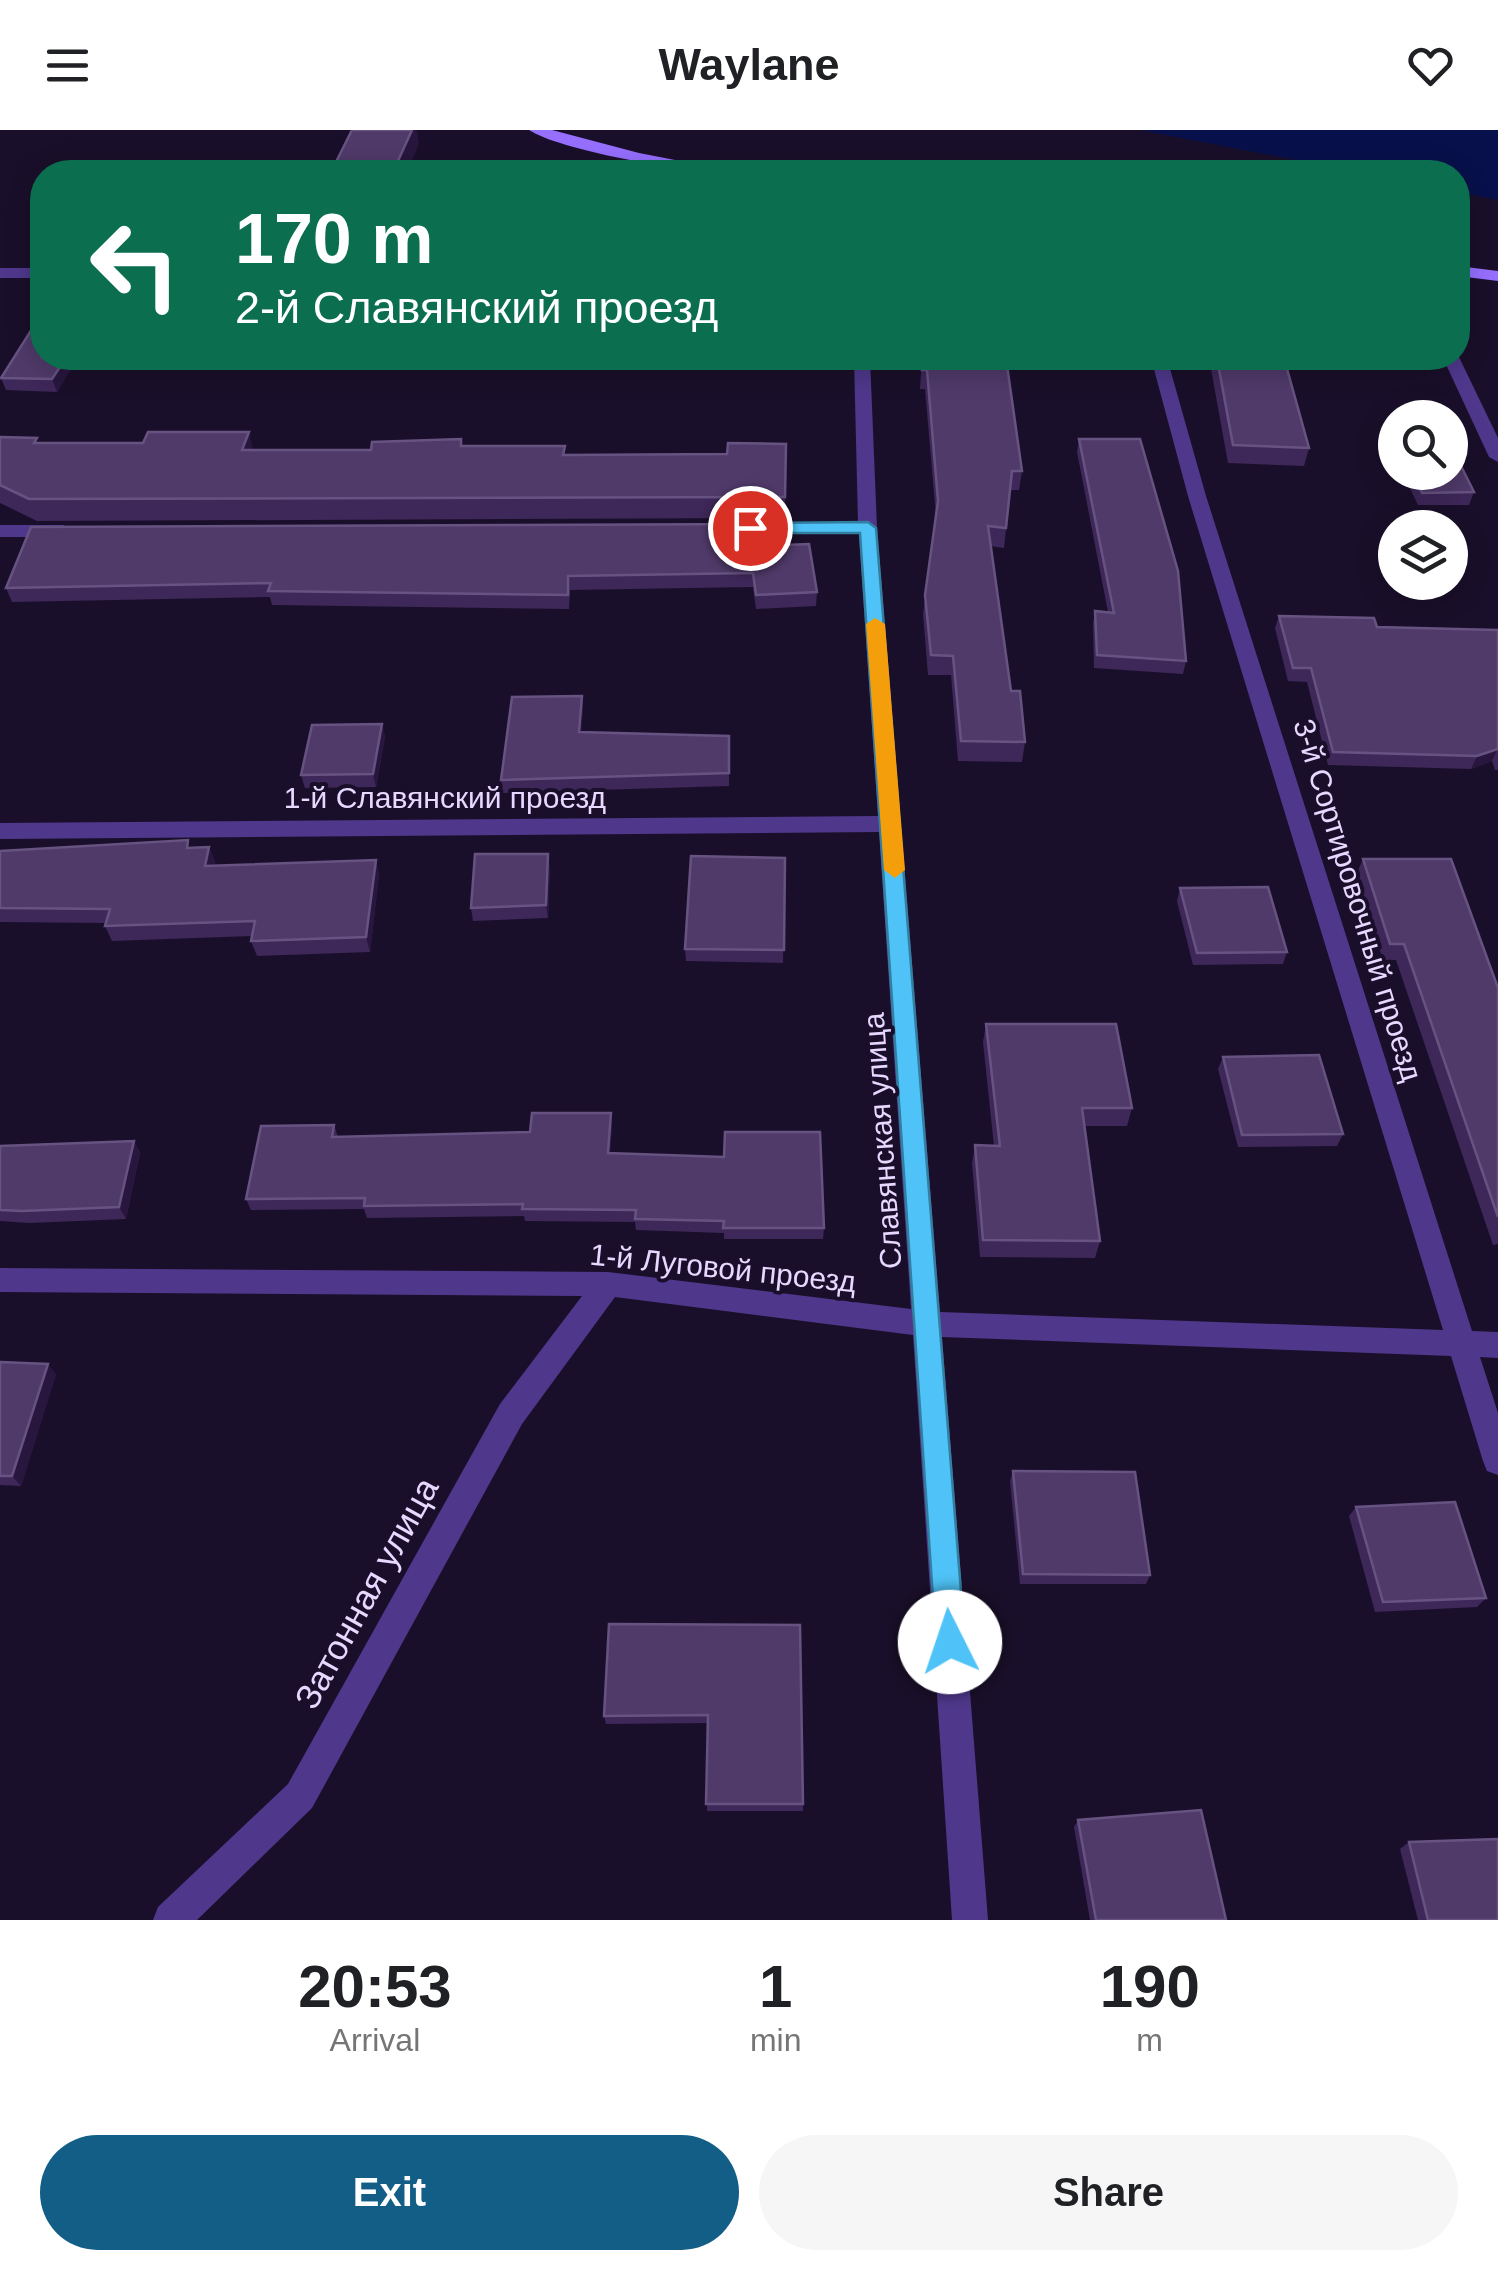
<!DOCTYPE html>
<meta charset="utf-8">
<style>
:root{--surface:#fff;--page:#f6f6f6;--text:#202124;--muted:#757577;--accent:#135e87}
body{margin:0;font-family:Helvetica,sans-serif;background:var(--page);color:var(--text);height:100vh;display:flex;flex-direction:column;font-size:38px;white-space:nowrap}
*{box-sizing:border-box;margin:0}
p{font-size:32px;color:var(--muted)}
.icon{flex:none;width:55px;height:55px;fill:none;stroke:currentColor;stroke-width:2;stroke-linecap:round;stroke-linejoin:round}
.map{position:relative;height:1790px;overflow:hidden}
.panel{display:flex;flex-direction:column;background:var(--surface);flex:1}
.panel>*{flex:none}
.top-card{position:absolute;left:30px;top:30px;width:1440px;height:210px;border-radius:40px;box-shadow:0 5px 25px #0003;background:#0b6e4f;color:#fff;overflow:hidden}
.buttons{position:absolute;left:1378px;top:270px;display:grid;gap:20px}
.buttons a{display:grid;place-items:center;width:90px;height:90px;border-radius:50%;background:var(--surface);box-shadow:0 5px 25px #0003;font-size:50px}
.pin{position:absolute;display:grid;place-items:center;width:85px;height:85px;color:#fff;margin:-42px;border:5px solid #fff;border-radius:50%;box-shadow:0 2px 10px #0007}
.me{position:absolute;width:110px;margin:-55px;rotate:356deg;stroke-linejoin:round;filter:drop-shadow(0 0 8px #0008)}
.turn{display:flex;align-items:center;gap:35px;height:210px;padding:0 40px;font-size:45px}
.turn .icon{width:130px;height:130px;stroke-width:2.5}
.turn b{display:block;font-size:70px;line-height:85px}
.eta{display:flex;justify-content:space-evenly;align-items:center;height:170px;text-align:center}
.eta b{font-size:60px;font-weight:700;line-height:70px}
.primary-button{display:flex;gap:20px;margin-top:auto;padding:20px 40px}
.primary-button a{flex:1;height:115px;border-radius:60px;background:var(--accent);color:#fff;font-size:40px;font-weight:700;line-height:115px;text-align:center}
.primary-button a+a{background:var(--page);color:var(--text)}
header{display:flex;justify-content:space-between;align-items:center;height:130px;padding:0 40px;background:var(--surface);font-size:45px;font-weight:700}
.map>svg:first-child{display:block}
.water{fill:#08104b}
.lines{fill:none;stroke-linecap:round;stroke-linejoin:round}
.minor{fill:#4f388c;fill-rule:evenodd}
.secondary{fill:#966fff;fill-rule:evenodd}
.wall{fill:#3e2759}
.shaded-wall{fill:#28163e}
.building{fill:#503a6a;stroke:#675382;stroke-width:2.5}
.route{fill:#4fc3f7;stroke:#337fa1;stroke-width:2.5}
.slow{fill:#f59e0b}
.labels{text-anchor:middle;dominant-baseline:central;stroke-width:8;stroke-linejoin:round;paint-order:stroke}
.street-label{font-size:30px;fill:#e6d8ff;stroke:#1a0f2a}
.near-street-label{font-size:35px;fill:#e6d8ff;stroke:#1a0f2a}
</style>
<header><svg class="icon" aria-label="menu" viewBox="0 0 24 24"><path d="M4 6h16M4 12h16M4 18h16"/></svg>Waylane<svg class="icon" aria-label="heart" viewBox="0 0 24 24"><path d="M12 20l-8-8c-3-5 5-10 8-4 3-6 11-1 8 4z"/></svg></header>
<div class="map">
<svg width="1498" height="1790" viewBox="0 0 1498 1790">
<rect width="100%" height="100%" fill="#1a0f2a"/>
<polygon class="water" points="1140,0 1498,0 1498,70 1458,62 1458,42 1358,42"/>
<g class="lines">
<g class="minor">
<rect x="0" y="138" width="42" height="10"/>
<polygon points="1458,225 1498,308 1498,332 1489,327 1443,228"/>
<polygon points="854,228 870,228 877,398 940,1182 1443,1200 1188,366 1151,228 1167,228 1206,366 1472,1201 1498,1202 1498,1228 1480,1227 1498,1283 1498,1345 1487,1341 1483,1331 1451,1226 942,1207 988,1790 952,1790 913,1205 615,1167 522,1294 312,1678 197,1790 153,1790 158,1777 288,1654 500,1274 582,1166 0,1162 0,1138 608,1142 911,1179 879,702 0,709 0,693 878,686 859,404 753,404 744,398 753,392 858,392"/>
<polygon points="0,395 63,395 72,401 63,407 0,407"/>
</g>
<g class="secondary">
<path d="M529,0H552L639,23L737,42C697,45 561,21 529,0Z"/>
<polygon points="1458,136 1498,141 1498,151 1458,146"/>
</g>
</g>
<g class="wall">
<polygon points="77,228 57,262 6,260 1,248"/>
<polygon points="922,228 1022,341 1019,360 1010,360 1004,418 990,416 1011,561 1025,612 1022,632 958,631 951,545 928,545 923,484 936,386 925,259 920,259"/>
<polygon points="1032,228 1114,228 1114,230"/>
<polygon points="1209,228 1284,228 1309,318 1304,336 1228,333"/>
<polygon points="0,307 38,313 253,320 371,320 461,309 462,316 565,316 565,325 727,324 786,314 785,388 37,391 0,373"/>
<polygon points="1079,309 1186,531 1183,544 1094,538 1093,494 1095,481 1108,482 1077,322"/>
<polygon points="1402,342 1450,342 1474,362 1469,375 1418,375"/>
<polygon points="785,415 817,462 816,476 756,479 753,457 570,460 569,479 272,475 270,467 12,472 6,458"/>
<polygon points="1279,486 1377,497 1498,500 1498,640 1495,640 1492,631 1471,639 1328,635 1307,552 1288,551 1275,498"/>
<polygon points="582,566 583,579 581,602 729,606 729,656 503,663 501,650"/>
<polygon points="382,594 385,607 376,657 305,658 301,645"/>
<polygon points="209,717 215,732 214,736 376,730 379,745 370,822 257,826 251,811 252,806 112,811 105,796 106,793 0,792 0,721"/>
<polygon points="785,728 783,833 686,831 685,819"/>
<polygon points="1363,729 1498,858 1498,1114 1493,1115 1396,830 1383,830 1356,745"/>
<polygon points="550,737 548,788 473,791 471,778"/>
<polygon points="1180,758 1287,822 1283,834 1193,835 1177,771"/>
<polygon points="986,894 1132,978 1127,996 1085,996 1100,1111 1095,1128 980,1127 972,1033 975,1015 994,1016 983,912"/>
<polygon points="1223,927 1343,1004 1337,1016 1238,1017 1218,939"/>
<polygon points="334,995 338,1007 530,1002 612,995 610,1023 824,1098 823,1109 724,1109 724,1103 636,1100 635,1092 525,1091 524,1086 367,1088 364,1079 251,1080 246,1069"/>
<polygon points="134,1011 140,1023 126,1089 29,1093 0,1091 0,1016"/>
<polygon points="0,1232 56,1244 21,1356 0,1355"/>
<polygon points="1013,1341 1150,1445 1146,1454 1020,1454 1010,1351"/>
<polygon points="1356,1377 1486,1468 1477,1477 1375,1482 1349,1386"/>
<polygon points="609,1494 803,1674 803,1681 707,1681 708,1593 606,1594 604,1586"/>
<polygon points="1078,1690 1226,1790 1090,1790 1074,1697"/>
<polygon points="1409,1712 1498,1790 1418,1790 1400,1719"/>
</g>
<g class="shaded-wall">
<polygon points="412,0 417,0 419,14 407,42 393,42"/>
<polygon points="66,228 77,228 57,262 52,249"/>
<polygon points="249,302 254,324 242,320"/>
<polygon points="582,566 583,579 580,615 579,602"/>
<polygon points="382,594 385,607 376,657 373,644"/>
<polygon points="1498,618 1492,631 1471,639 1477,626"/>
<polygon points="209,717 215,732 210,751 205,736"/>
<polygon points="548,724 550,737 548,788 546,775"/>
<polygon points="376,730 379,745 370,822 366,807"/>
<polygon points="611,983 612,995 609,1035 608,1023"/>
<polygon points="134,1011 140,1023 126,1089 119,1077"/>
<polygon points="48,1234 56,1244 21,1356 12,1346"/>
</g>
<g class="building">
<polygon points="352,0 412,0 393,42 331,42"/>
<polygon points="42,183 42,228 66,228 52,249 1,248"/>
<polygon points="923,228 1006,228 1022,341 1012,341 1006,398 988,396 1011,561 1020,561 1025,612 961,611 953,526 931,525 925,465 938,371 927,240 922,240"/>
<polygon points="1217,228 1284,228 1309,318 1233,315"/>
<polygon points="148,302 249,302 242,320 371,320 372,312 461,309 461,316 565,316 563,325 727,324 728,313 786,314 785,367 29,369 0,355 0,307 37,308 34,313 143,313"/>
<polygon points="1079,309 1140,309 1178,441 1186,531 1097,525 1095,481 1114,483"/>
<polygon points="1450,314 1474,362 1422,363 1413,342 1450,342"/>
<polygon points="785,394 785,415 809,414 817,462 756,465 753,443 568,446 568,465 268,461 271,453 6,458 31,397"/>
<polygon points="1279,486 1374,488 1377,497 1498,500 1498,619 1477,626 1333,622 1311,538 1293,538"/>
<polygon points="582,566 579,602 729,606 729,643 501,650 512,567"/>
<polygon points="382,594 373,644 301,645 312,595"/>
<polygon points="188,710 187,718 209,717 205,736 376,730 366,807 251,811 255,791 105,796 110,779 0,778 0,721"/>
<polygon points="475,724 548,724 546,775 471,778"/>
<polygon points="691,726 785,728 784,820 685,819"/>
<polygon points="1363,729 1451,729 1498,858 1498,1087 1404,814 1390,814"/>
<polygon points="1268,757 1287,822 1197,823 1180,758"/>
<polygon points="986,894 1116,894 1132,978 1082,978 1100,1111 983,1110 975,1015 1000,1016"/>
<polygon points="1319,925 1343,1004 1242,1005 1223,927"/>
<polygon points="532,983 611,983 608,1023 724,1027 725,1002 820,1002 824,1098 723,1098 724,1091 635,1089 636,1080 522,1079 523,1074 364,1076 365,1068 246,1069 261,996 334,995 332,1007 530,1002"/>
<polygon points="134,1011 119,1077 22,1081 0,1080 0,1016"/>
<polygon points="0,1232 48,1234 12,1346 0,1346"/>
<polygon points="1013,1341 1135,1342 1150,1445 1023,1444"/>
<polygon points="1455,1372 1486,1468 1383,1472 1356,1377"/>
<polygon points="609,1494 800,1495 803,1674 706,1674 708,1585 604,1586"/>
<polygon points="1201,1680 1226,1790 1096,1790 1078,1690"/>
<polygon points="1498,1709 1498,1790 1428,1790 1409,1712"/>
</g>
<polygon class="route" points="868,392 876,398 965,1512 961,1522 950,1527 940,1522 936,1512 860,403 750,403 741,398 750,393"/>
<polygon class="slow" points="875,488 885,494 905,740 895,748 884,740 866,494"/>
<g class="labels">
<g class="street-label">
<text x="445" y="667">1-й Славянский проезд</text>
<text transform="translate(1358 770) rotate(73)">3-й Сортировочный проезд</text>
<text transform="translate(882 1011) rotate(-94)">Славянская улица</text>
<text transform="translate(723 1138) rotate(6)">1-й Луговой проезд</text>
</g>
<g class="near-street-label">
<text transform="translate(366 1463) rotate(-61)">Затонная улица</text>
</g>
</g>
</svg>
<div class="buttons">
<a><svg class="icon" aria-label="search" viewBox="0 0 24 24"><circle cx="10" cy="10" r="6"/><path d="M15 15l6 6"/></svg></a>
<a><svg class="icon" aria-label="layers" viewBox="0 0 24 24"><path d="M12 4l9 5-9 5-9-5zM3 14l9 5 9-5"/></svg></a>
</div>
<div class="pin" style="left:750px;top:398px;background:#d93025"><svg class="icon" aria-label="arrive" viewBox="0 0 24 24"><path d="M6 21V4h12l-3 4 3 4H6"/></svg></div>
<svg class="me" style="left:950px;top:1512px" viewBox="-20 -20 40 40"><circle r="19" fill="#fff"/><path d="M0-13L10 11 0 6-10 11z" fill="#4fc3f7"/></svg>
<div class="top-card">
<div class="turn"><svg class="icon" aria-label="left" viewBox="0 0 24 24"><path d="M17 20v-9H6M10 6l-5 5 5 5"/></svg><div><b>170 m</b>2-й Славянский проезд</div></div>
</div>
</div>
<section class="panel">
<div class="eta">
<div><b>20:53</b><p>Arrival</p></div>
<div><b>1</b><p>min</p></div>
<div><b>190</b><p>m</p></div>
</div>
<div class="primary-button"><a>Exit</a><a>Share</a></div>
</section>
